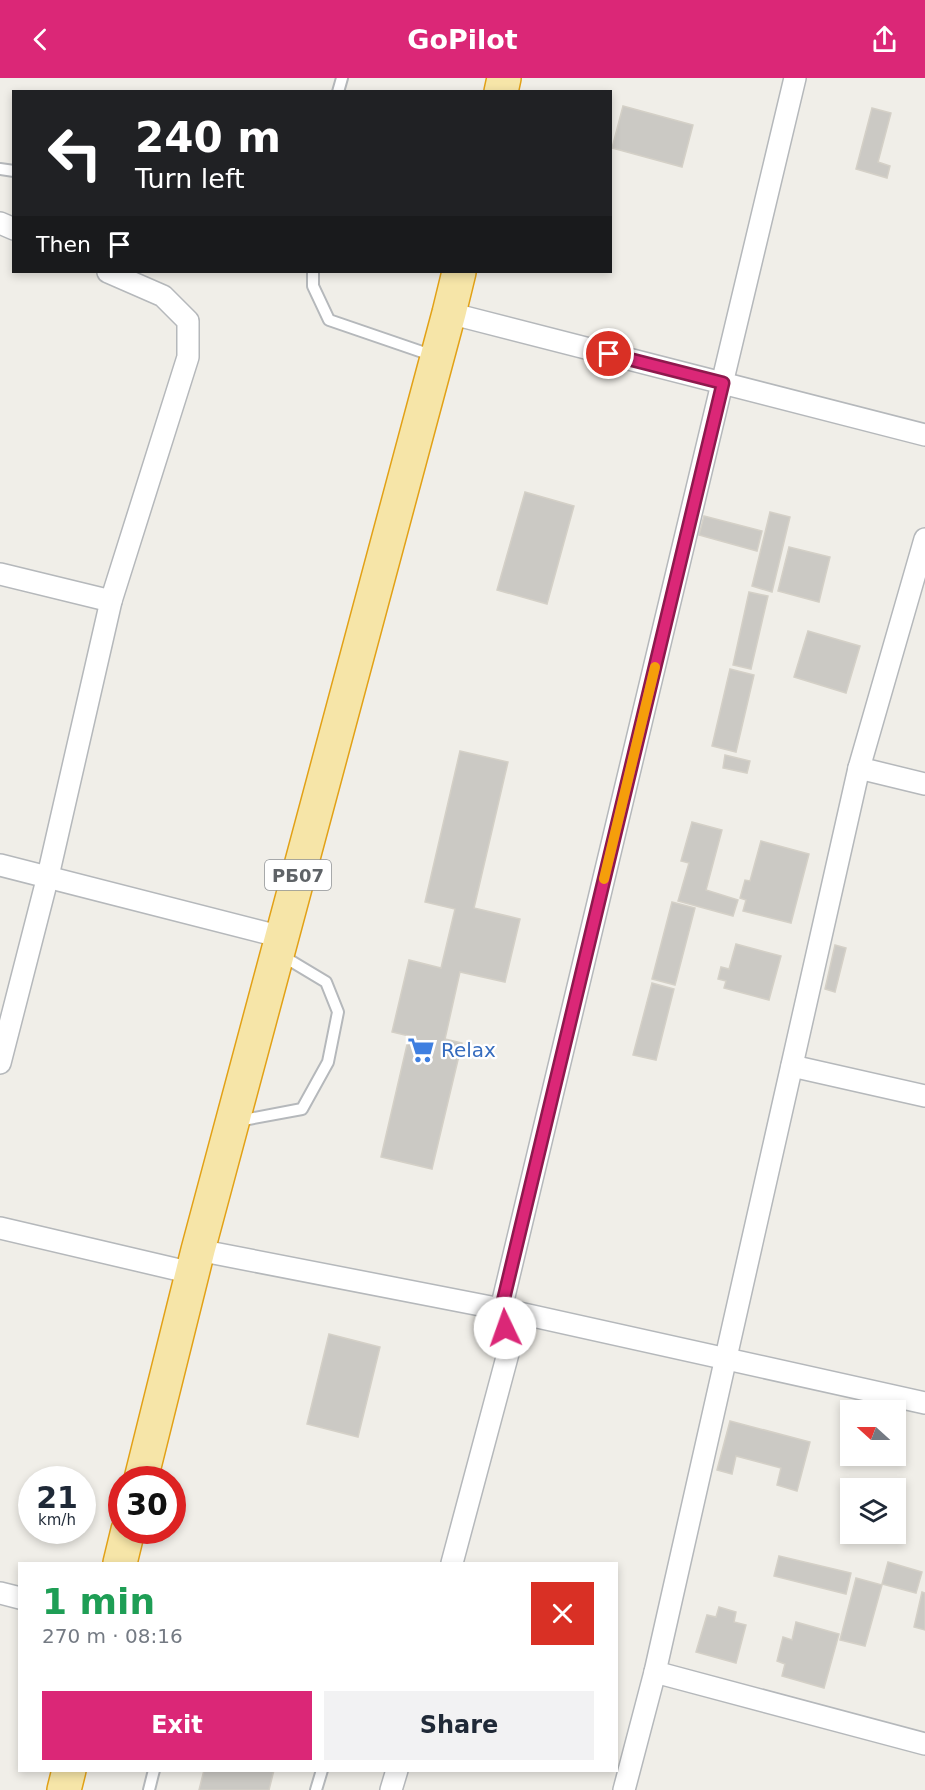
<!DOCTYPE html>
<meta charset="utf-8">
<style>
:root{--surface:#fff;--page:#f2f2f3;--text:#1f2937;--muted:#747a83;--accent:#db2777}
body{margin:0;font-family:"DejaVu Sans",sans-serif;background:var(--page);color:var(--text);height:100vh;display:flex;flex-direction:column;font-size:22px;white-space:nowrap}
*{box-sizing:border-box;margin:0}
p{font-size:20px;color:var(--muted)}
.icon{flex:none;width:33px;height:33px;fill:none;stroke:currentColor;stroke-width:2;stroke-linecap:round;stroke-linejoin:round}
.map{position:relative;flex:1;overflow:hidden}
.drawer{position:absolute;left:18px;top:1484px;width:600px;height:210px;display:flex;flex-direction:column;background:var(--surface);border-radius:0px;box-shadow:0 3px 9px #0003}
.drawer>*{flex:none}
.top-card{position:absolute;left:12px;top:12px;width:600px;height:183px;border-radius:0px;box-shadow:0 3px 9px #0003;background:#202124;color:#fff;overflow:hidden}
.needle{width:39px;rotate:291deg}
.controls{position:absolute;left:840px;top:1322px;display:grid;gap:12px}
.controls a{display:grid;place-items:center;width:66px;height:66px;border-radius:0px;background:var(--surface);box-shadow:0 3px 9px #0003;font-size:30px}
.speed{position:absolute;left:18px;top:1388px;display:flex;gap:12px;font-size:30px;font-weight:700;text-align:center}
.speed>*{display:grid;place-content:center;width:78px;height:78px;border-radius:50%;background:var(--surface);box-shadow:0 3px 9px #0003;line-height:1}
.speed small{font-size:15px;font-weight:400}
.speed .limit{border:9px solid #d22;background:#fff;color:#111}
.pin{position:absolute;display:grid;place-items:center;width:51px;height:51px;color:#fff;margin:-26px;border:3px solid #fff;border-radius:50%;box-shadow:0 2px 6px #0007}
.me{position:absolute;width:66px;margin:-33px;rotate:357deg;stroke-linejoin:round;filter:drop-shadow(0 0 4px #0008)}
.turn{display:flex;align-items:center;gap:21px;height:126px;padding:0 24px;font-size:27px}
.turn .icon{width:78px;height:78px;stroke-width:2.5}
.turn b{display:block;font-size:42px;line-height:51px}
.then{display:flex;align-items:center;height:57px;padding:0 24px;background:#0003;gap:12px;font-size:22px}
.round{display:grid;place-items:center;flex:none;width:63px;height:63px;border-radius:0px;background:var(--page)}
.head{display:flex;align-items:center;justify-content:space-between;height:102px;padding:0 24px}
h1{font-size:36px;font-weight:800;line-height:45px;color:#1e9e55}
.action{display:flex;gap:12px;margin-top:auto;padding:12px 24px}
.action a{flex:1;height:69px;border-radius:0px;background:var(--accent);color:#fff;font-size:24px;font-weight:800;line-height:69px;text-align:center}
.action a+a{background:var(--page);color:var(--text)}
header{display:flex;justify-content:space-between;align-items:center;height:78px;padding:0 24px;background:var(--accent);color:#fff;font-size:27px;font-weight:800}
.map>svg:first-child{display:block}
.building{fill:#cbc9c4;stroke:#d4d0c7;stroke-width:1.5}
.lines{fill:none;stroke-linecap:round;stroke-linejoin:round}
.service-casing{stroke:#b5b8bb;stroke-width:14}
.minor-casing{stroke:#b5b8bb;stroke-width:24}
.trunk-casing{stroke:#e2a116;stroke-width:36}
.service{stroke:#fff;stroke-width:10}
.minor{stroke:#fff;stroke-width:21}
.trunk{stroke:#f6e5a8;stroke-width:33}
.route-casing{stroke:#8e194d;stroke-width:15}
.route{stroke:#db2777;stroke-width:10}
.slow{stroke:#f59e0b;stroke-width:10}
.labels{text-anchor:middle;dominant-baseline:central;stroke-width:4.5;stroke-linejoin:round;paint-order:stroke}
.shield{fill:#fff;stroke:#8f9295;stroke-width:1.5}
.shield-label{font-size:18px;font-weight:bold;fill:#5f6367}
.shop-label{font-size:20px;fill:#366cbe;stroke:#fff;text-anchor:start}
</style>
<header><svg class="icon" aria-label="back" viewBox="0 0 24 24"><path d="M15 5l-7 7 7 7"/></svg>GoPilot<svg class="icon" aria-label="share" viewBox="0 0 24 24"><path d="M12 15V3M7 8l5-5 5 5M5 13v7h14v-7"/></svg></header>
<div class="map">
<svg width="925" height="1712" viewBox="0 0 925 1712">
<rect width="100%" height="100%" fill="#f0eee8"/>
<g class="building">
<polygon points="623,28 693,47 682,89 612,70"/>
<polygon points="872,30 891,35 878,84 890,88 887,100 856,91"/>
<polygon points="525,414 574,428 547,526 497,512"/>
<polygon points="770,434 790,439 772,514 752,508"/>
<polygon points="704,438 762,453 757,473 699,457"/>
<polygon points="789,469 830,479 819,524 778,513"/>
<polygon points="749,514 768,518 751,591 733,587"/>
<polygon points="808,553 860,568 846,615 794,599"/>
<polygon points="730,591 754,597 736,674 712,668"/>
<polygon points="460,673 508,684 474,830 520,841 505,904 460,894 445,961 462,965 432,1091 381,1079 409,958 392,954 409,882 441,890 455,831 425,824"/>
<polygon points="725,677 750,683 747,695 723,690"/>
<polygon points="692,744 722,752 706,812 738,822 733,838 678,823 689,785 681,783"/>
<polygon points="761,763 809,776 791,845 743,833 746,822 740,820 745,802 750,803"/>
<polygon points="672,824 695,830 675,907 652,901"/>
<polygon points="736,866 781,878 769,922 724,910 726,903 718,901 721,889 729,891"/>
<polygon points="835,867 846,870 835,914 825,911"/>
<polygon points="652,905 674,911 656,982 633,977"/>
<polygon points="329,1256 380,1269 358,1359 307,1346"/>
<polygon points="730,1343 810,1364 797,1413 777,1407 781,1390 736,1378 732,1396 717,1392"/>
<polygon points="779,1478 851,1495 846,1516 774,1498"/>
<polygon points="888,1484 922,1494 916,1515 882,1506"/>
<polygon points="856,1500 882,1507 865,1568 840,1562"/>
<polygon points="922,1514 925,1515 925,1552 914,1549"/>
<polygon points="719,1529 736,1534 734,1544 746,1547 736,1585 696,1574 707,1537 716,1539"/>
<polygon points="796,1544 839,1556 824,1610 782,1598 785,1586 777,1583 783,1559 792,1562"/>
<polygon points="204,1692 274,1692 269,1712 199,1712"/>
</g>
<g class="lines">
<defs>
<g id="service">
<polyline points="338,14 342,0"/>
<polyline points="0,91 14,93"/>
<polyline points="313,194 313,208 329,242 434,278"/>
<polyline points="238,1043 302,1031 328,984 338,934 326,904 281,877"/>
<polyline points="149,1712 154,1692"/>
<polyline points="316,1712 322,1692"/>
</g>
<g id="minor">
<polyline points="0,145 14,151"/>
<polyline points="449,235 925,357"/>
<polyline points="0,496 111,523"/>
<polyline points="859,690 925,706"/>
<polyline points="0,787 282,859"/>
<polyline points="0,985 48,798 111,523 188,279 188,243 163,218 108,194"/>
<polyline points="792,988 925,1018"/>
<polyline points="0,1150 192,1195"/>
<polyline points="198,1172 501,1231 925,1325"/>
<polyline points="452,1485 510,1268 501,1231 795,0"/>
<polyline points="0,1515 20,1520"/>
<polyline points="655,1594 925,1666"/>
<polyline points="391,1712 397,1692"/>
<polyline points="624,1712 655,1594 859,690 925,461"/>
</g>
<g id="trunk">
<polyline points="501,14 504,0"/>
<polyline points="141,1401 198,1172 449,235 459,194"/>
<polyline points="120,1485 128,1452"/>
<polyline points="64,1712 69,1692"/>
</g>
</defs>
<use href="#service" class="service-casing"/>
<use href="#minor" class="minor-casing"/>
<use href="#trunk" class="trunk-casing"/>
<use href="#service" class="service"/>
<use href="#minor" class="minor"/>
<use href="#trunk" class="trunk"/>
</g>
<g class="lines">
<defs>
<polyline id="route" points="505,1250 501,1232 723,305 609,276"/>
</defs>
<use href="#route" class="route-casing"/>
<use href="#route" class="route"/>
<polyline class="slow" points="604,801 655,589"/>
</g>
<defs>
<symbol id="supermarket-bare" viewBox="-9 -9 18 18"><path d="M-6-5.5h2.5l.6 2H6L4.5 2H-2.5L-4.4-4H-6ZM-1.5 3.2a1.3 1.3 0 1 0 .1 0ZM3 3.2a1.3 1.3 0 1 0 .1 0Z" fill="#3f7fe0" stroke="#fff" stroke-width="2.5" paint-order="stroke"/></symbol>
</defs>
<g fill-rule="evenodd">
<use href="#supermarket-bare" x="402" y="953" width="38" height="38"/>
</g>
<g class="labels">
<rect class="shield" x="265" y="782" width="66" height="30" rx="4.5"/>
<g class="shield-label">
<text x="298" y="797">РБ07</text>
</g>
<g class="shop-label">
<text x="441" y="972">Relax</text>
</g>
</g>
</svg>
<div class="controls">
<a><svg class="needle" viewBox="-14 -14 28 28"><path d="M0-13l5 13h-10z" fill="#e53935"/><path d="M0 13l5-13h-10z" fill="#747a83"/></svg></a>
<a><svg class="icon" aria-label="layers" viewBox="0 0 24 24"><path d="M12 4l9 5-9 5-9-5zM3 14l9 5 9-5"/></svg></a>
</div>
<div class="speed"><div>21<small>km/h</small></div><div class="limit">30</div></div>
<div class="pin" style="left:609px;top:276px;background:#d93025"><svg class="icon" aria-label="arrive" viewBox="0 0 24 24"><path d="M6 21V4h12l-3 4 3 4H6"/></svg></div>
<svg class="me" style="left:505px;top:1250px" viewBox="-20 -20 40 40"><circle r="19" fill="#fff"/><path d="M0-13L10 11 0 6-10 11z" fill="#db2777"/></svg>
<div class="top-card">
<div class="turn"><svg class="icon" aria-label="left" viewBox="0 0 24 24"><path d="M17 20v-9H6M10 6l-5 5 5 5"/></svg><div><b>240 m</b>Turn left</div></div>
<div class="then">Then<svg class="icon" aria-label="arrive" viewBox="0 0 24 24"><path d="M6 21V4h12l-3 4 3 4H6"/></svg></div>
</div>
<section class="drawer">
<div class="head"><div><h1>1 min</h1><p>270 m · 08:16</p></div><a class="round" style="background:#d93025;color:#fff"><svg class="icon" aria-label="close" viewBox="0 0 24 24"><path d="M6 6l12 12M18 6L6 18"/></svg></a></div>
<div class="action"><a>Exit</a><a>Share</a></div>
</section>
</div>
